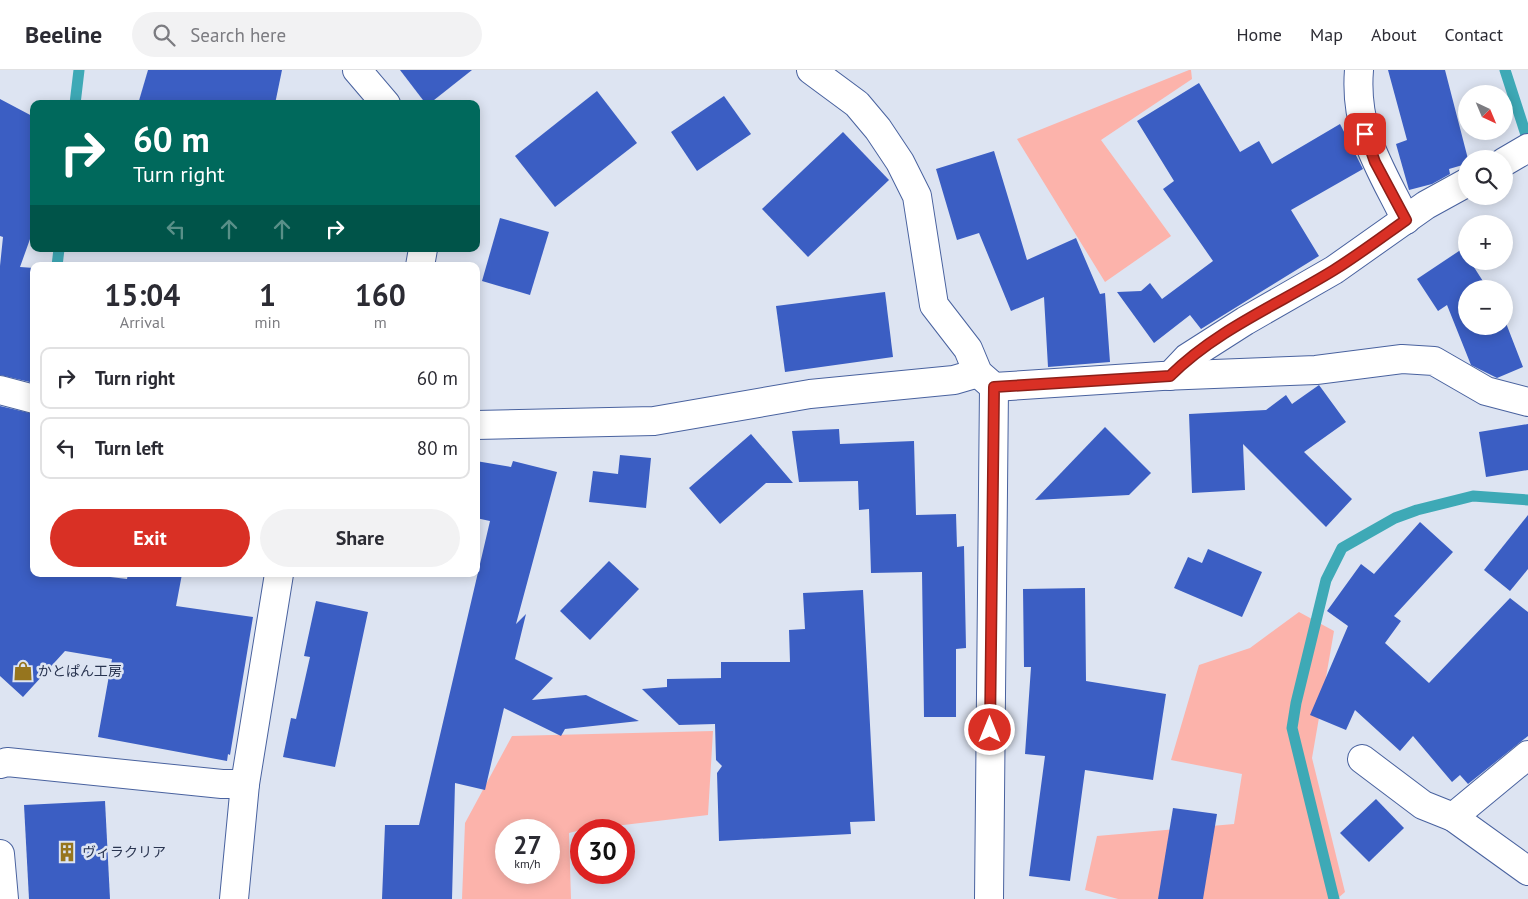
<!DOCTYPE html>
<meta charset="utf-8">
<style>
:root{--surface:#fff;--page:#f2f2f3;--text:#2b2b33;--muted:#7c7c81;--line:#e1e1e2;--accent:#d93025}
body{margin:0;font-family:"PT Sans","Noto Sans JP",sans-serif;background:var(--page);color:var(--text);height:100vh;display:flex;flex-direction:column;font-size:19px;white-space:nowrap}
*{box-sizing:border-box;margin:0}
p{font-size:16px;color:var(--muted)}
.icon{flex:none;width:28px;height:28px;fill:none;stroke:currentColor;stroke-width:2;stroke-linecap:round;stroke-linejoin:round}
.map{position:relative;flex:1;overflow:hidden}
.sheet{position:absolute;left:30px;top:192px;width:450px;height:315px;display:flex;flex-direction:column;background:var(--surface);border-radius:10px;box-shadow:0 2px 12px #0003}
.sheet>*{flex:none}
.top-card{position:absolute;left:30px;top:30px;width:450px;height:152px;border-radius:10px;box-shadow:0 2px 12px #0003;background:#00695c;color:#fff;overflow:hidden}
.needle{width:32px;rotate:136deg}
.buttons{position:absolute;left:1458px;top:15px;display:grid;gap:10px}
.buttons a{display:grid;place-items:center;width:55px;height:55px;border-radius:50%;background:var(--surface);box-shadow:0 2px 12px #0003;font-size:25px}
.speed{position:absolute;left:495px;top:749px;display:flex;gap:10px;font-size:25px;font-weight:700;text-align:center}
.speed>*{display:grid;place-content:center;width:65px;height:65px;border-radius:50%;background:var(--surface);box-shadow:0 2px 12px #0003;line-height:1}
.speed small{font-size:12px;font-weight:400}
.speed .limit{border:8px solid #d22;background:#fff;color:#111}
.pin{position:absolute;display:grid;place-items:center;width:42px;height:42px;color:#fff;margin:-21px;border-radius:10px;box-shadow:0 2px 8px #0006}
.me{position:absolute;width:55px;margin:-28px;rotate:0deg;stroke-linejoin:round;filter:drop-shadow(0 0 4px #0008)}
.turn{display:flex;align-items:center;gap:18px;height:105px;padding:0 20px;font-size:22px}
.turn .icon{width:65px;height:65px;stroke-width:2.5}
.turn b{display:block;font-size:35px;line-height:42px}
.lanes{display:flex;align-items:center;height:48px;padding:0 20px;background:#0003;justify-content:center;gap:25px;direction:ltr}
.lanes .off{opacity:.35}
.eta{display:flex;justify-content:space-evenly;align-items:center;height:85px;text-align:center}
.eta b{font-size:30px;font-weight:800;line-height:35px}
.cta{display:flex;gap:10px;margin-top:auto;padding:10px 20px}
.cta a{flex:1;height:58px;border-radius:30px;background:var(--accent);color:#fff;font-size:20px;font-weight:800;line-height:58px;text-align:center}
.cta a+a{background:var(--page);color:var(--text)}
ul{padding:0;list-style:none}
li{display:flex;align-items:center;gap:15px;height:62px;margin:0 10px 8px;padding:0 10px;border:2px solid var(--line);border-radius:10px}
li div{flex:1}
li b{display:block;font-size:19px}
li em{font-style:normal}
header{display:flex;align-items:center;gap:30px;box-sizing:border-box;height:70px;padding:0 25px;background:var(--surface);border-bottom:1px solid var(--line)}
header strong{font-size:24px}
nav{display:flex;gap:28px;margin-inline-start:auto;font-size:18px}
.search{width:350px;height:45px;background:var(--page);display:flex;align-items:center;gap:12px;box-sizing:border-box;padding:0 18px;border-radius:28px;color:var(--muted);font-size:19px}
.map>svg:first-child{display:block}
.green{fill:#fcb3ab;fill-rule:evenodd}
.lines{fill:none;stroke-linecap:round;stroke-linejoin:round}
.stream{stroke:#3ea9b6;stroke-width:11}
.building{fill:#3b5ec3}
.minor-casing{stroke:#49629f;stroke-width:30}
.minor{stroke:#fff;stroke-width:28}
.route-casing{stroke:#8d1f18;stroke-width:12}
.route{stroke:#d93025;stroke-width:9}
.labels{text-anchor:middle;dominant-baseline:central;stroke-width:5;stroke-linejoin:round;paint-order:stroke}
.poi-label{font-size:14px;fill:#293450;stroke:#dde4f2;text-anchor:start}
</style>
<header>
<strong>Beeline</strong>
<div class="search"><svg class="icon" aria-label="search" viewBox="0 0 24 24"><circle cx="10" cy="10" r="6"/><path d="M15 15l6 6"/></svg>Search here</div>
<nav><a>Home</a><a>Map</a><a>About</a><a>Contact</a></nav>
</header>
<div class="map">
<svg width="1528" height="829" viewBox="0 0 1528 829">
<rect width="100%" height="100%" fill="#dde4f2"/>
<g class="green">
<polygon points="1189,0 1191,0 1192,9 1101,70 1171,166 1105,212 1017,69"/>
<polygon points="1299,542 1334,561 1312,688 1345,822 1337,829 1118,829 1085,820 1097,766 1234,754 1242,704 1171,690 1199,595 1250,578"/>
<path d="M713,661L708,745L581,760L569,763L571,829H462L465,753L512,666ZM506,760H549V802H506Z"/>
</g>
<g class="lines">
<g class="stream">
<polyline points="1505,0 1528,71"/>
<polyline points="75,34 79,0"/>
<polyline points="57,196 59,179"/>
<polyline points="1334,829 1292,658 1296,633 1326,510 1342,478 1395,448 1417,440 1473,426 1528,430"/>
</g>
</g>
<g class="building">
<polygon points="148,0 282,0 275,34 138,34"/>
<polygon points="400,0 472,0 429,34 426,34"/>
<polygon points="1388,0 1445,0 1468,89 1466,94 1449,99 1450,104 1432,114 1409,120 1396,74 1407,70"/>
<polygon points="1199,13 1240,82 1259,71 1272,94 1340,54 1363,99 1291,140 1319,186 1201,259 1190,245 1154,273 1117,222 1141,221 1150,213 1162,229 1213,191 1163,119 1174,111 1137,51"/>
<polygon points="597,21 637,73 555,137 515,86"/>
<polygon points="724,26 751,64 697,101 671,62"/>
<polygon points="0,29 34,47 34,158 20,197 34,198 34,313 0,305 0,196 3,167 0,166"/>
<polygon points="843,62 889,110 808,187 762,139"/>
<polygon points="994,81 1027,190 1076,168 1100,224 1105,223 1110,292 1048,297 1044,227 1011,241 979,163 957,170 936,99"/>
<polygon points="500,148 549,162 530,225 482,211"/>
<polygon points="1462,179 1466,186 1466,191 1470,191 1488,219 1466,219 1466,256 1504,256 1504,248 1523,297 1497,308 1471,295 1447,235 1438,241 1417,209"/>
<polygon points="885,222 893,287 785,302 776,236"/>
<polygon points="1319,315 1346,352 1304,382 1352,429 1326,457 1243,374 1245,420 1192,423 1189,344 1266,340 1286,325 1292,334"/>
<polygon points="0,336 34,344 34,504 85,504 127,509 128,504 182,504 176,536 253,547 230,685 228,684 227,691 98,667 112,589 65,581 23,627 0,606"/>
<polygon points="1528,354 1528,400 1486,407 1479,362"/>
<polygon points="1105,357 1151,403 1129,425 1035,430"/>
<polygon points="839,359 840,374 914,371 916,445 956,444 957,477 964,476 966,578 956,579 956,647 924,647 922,502 871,503 869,439 859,440 858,411 799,412 792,361"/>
<polygon points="751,364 793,413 766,413 720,454 689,418"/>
<polygon points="620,385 651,388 646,438 589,432 593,401 618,404"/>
<polygon points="476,391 511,397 513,391 557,402 516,554 526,544 515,589 553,608 532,630 586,625 639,651 565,659 561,666 504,638 485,720 455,713 452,829 382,829 385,755 419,755 490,451 476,448"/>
<polygon points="1528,445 1528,499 1510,521 1484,500"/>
<polygon points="1420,452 1453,482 1394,546 1401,551 1385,573 1429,613 1510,528 1528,542 1528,666 1468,714 1460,705 1452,712 1413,666 1400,681 1355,640 1346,660 1310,645 1348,556 1327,541 1361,494 1374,504"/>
<polygon points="1208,479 1262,502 1242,547 1174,518 1188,487 1202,493"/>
<polygon points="609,491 639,519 590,570 560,541"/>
<polygon points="1085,518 1086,611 1166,624 1153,710 1085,700 1070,811 1029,806 1045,686 1025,684 1031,597 1024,597 1023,519"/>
<polygon points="863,520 875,751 850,752 851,764 719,771 717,703 722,696 716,690 715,654 679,655 642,619 667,617 667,609 721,608 721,592 790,592 789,560 805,559 803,523"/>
<polygon points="316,531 368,542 335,697 283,687 291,648 296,649 310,587 304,586"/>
<polygon points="1376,729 1404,758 1369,792 1340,763"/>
<polygon points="105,731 110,829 29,829 24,735"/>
<polygon points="1173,738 1217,744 1203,829 1158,829"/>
</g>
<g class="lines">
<defs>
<g id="minor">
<polyline points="357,0 386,34"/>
<polyline points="811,0 857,34 878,59 900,92 917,126 934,235 968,279 978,303 994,317 1162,306 1316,300 1402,289 1434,291 1486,321 1528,332"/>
<path d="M1359,0C1354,61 1380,97 1406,150"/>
<polyline points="1504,92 1528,78"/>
<polyline points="420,196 423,179"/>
<polyline points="1170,306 1187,288 1245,251 1334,200 1426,135 1466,113"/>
<polyline points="0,320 34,329"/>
<polyline points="476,355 654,351 810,324 954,310 978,303"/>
<polyline points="1362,689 1423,735 1453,747 1528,801"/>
<polyline points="0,694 7,692 222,714 245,714"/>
<polyline points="1453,747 1528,685"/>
<polyline points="0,784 4,829"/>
<polyline points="234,829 245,714 279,504"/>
<polyline points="989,829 994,317"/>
</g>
</defs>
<use href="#minor" class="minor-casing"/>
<use href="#minor" class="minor"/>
</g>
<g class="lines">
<defs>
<path id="route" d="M990,660L994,317L1170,306C1216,260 1279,234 1334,200C1358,185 1382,167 1406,150L1375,92L1365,64"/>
</defs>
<use href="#route" class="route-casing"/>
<use href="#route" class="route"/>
</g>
<defs>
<symbol id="shop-bare" viewBox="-9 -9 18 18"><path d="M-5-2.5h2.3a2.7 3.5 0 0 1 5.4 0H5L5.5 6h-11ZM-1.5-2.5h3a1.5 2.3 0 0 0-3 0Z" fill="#96751e" stroke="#dde4f2" stroke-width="2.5" paint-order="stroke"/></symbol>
<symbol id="building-bare" viewBox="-9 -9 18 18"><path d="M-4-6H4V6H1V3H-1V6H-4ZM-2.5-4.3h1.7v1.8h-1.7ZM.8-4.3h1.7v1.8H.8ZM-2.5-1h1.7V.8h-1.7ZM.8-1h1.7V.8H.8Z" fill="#96751e" stroke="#dde4f2" stroke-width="2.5" paint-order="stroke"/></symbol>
</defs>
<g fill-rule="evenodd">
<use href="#shop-bare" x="9" y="587" width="28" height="28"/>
<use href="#building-bare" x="53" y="768" width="28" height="28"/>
</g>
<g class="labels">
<g class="poi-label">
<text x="38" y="601">かとぱん工房</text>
<text x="82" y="782">ヴィラクリア</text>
</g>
</g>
</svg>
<div class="buttons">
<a><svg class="needle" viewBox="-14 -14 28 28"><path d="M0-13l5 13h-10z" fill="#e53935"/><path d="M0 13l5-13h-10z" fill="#7c7c81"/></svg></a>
<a><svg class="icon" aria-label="search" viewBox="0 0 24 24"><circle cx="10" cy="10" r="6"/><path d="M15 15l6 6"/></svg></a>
<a>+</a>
<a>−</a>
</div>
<div class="speed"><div>27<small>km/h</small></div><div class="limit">30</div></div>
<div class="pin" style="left:1365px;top:64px;background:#d93025"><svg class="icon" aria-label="arrive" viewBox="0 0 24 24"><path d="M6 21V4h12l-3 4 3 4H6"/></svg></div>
<svg class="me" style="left:990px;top:660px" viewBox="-20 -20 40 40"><circle r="17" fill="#d93025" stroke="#fff" stroke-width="3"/><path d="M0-11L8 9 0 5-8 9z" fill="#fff"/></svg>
<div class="top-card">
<div class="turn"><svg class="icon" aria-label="right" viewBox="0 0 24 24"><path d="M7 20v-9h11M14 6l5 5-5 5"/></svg><div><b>60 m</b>Turn right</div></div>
<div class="lanes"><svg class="icon off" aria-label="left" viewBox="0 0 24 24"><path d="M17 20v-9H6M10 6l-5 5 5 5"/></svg><svg class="icon off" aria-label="ahead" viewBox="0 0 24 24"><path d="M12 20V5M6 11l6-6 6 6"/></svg><svg class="icon off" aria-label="ahead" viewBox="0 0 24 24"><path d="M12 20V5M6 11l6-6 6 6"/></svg><svg class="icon" aria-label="right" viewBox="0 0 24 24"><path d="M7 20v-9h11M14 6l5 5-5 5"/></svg></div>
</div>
<section class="sheet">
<div class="eta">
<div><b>15:04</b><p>Arrival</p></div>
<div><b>1</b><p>min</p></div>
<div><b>160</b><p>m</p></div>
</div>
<ul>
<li><svg class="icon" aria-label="right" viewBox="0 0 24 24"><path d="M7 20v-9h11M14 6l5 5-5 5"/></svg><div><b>Turn right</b></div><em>60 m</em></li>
<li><svg class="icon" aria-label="left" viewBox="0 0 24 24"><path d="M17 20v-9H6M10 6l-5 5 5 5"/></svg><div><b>Turn left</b></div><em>80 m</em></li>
</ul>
<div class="cta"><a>Exit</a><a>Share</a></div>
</section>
</div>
